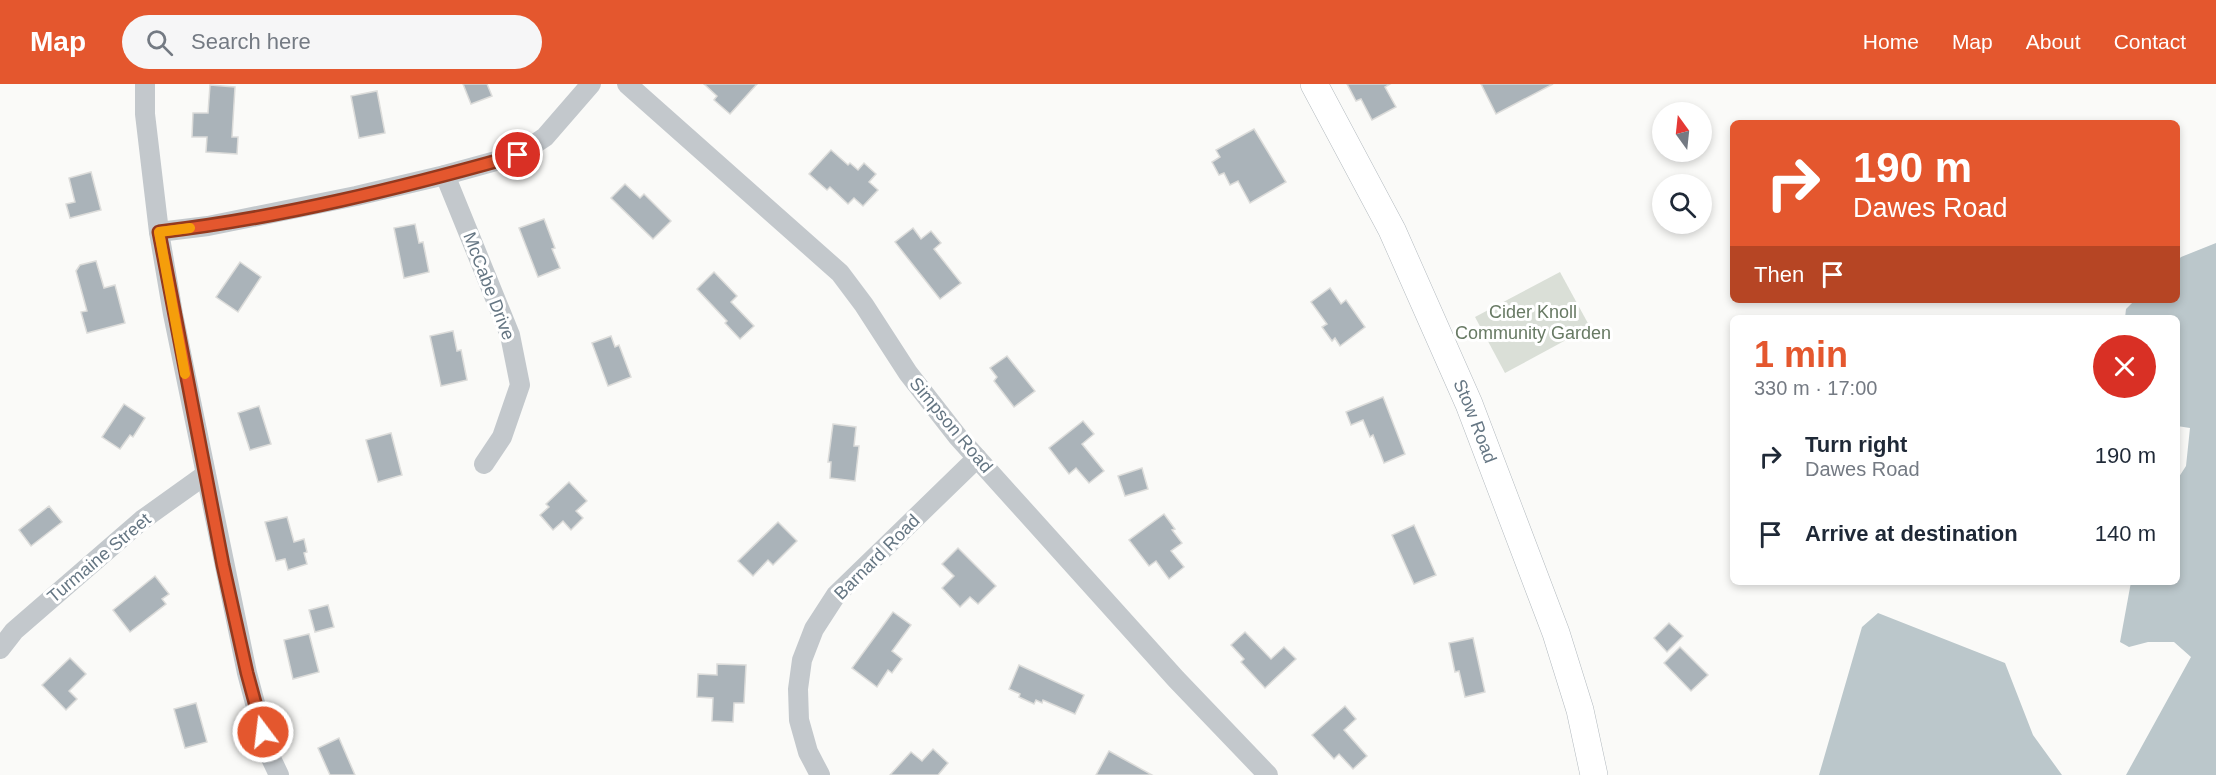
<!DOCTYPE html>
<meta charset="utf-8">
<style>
:root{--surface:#fff;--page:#f6f6f7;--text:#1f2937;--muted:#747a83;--accent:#e4572e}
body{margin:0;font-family:Helvetica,sans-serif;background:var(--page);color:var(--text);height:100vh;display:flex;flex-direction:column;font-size:22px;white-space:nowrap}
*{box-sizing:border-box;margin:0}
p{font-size:20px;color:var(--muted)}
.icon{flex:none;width:33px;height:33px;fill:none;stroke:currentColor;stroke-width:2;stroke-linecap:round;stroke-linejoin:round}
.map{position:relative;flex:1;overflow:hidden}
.sheet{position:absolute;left:1730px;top:231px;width:450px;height:270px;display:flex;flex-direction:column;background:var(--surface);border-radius:9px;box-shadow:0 3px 9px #0003}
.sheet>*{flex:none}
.guide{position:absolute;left:1730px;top:36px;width:450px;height:183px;border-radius:9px;box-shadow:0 3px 9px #0003;background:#e4572e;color:#fff;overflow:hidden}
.needle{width:39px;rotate:345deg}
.tools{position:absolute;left:1652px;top:18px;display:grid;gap:12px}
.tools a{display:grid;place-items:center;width:60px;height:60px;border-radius:50%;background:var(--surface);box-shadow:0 3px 9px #0003;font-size:30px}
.pin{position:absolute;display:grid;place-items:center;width:51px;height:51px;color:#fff;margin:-26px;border:3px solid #fff;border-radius:50%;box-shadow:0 2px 6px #0007}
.me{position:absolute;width:66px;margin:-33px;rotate:345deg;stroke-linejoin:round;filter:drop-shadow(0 0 4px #0008)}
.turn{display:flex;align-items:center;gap:21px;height:126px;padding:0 24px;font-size:27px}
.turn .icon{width:78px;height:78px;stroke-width:2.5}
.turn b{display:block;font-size:42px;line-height:51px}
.then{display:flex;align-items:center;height:57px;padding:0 24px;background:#0003;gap:12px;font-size:22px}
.round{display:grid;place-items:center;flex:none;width:63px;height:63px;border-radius:32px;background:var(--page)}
.headline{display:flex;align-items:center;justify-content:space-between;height:102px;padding:0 24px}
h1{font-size:36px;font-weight:800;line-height:45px;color:var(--accent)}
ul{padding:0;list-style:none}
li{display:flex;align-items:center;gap:18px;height:78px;padding:0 24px}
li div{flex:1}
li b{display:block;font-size:22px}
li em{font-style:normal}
header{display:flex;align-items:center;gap:36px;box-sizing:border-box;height:84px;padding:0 30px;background:var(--accent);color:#fff}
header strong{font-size:28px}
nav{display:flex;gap:33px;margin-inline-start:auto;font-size:21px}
.search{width:420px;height:54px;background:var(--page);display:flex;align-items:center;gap:15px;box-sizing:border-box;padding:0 21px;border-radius:33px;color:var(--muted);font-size:22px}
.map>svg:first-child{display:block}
.green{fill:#dadfd7}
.water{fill:#bbc7cb}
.building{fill:#aab3b9;stroke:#dcdcda;stroke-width:1.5}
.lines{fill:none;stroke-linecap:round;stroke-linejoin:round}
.secondary-casing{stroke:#b3babf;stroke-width:28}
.street{stroke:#c3c8cc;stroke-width:20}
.secondary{stroke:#fff;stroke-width:27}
.route-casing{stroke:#94391e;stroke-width:15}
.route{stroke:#e4572e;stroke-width:10}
.slow{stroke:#f59e0b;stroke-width:10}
.labels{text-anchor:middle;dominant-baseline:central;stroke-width:6;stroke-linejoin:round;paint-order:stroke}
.street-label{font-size:18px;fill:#657683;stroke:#fff}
.park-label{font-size:18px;fill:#687a64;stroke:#fff}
</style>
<header>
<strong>Map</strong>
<div class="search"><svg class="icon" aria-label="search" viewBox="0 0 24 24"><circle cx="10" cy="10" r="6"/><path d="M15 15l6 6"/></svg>Search here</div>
<nav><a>Home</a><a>Map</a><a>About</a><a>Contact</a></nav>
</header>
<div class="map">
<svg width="2216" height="691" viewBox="0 0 2216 691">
<rect width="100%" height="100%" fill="#fafaf8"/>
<polygon class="green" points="1560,188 1590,243 1505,289 1475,233"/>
<g class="water">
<polygon points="2216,159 2216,691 2126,691 2191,573 2174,558 2148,558 2129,563 2120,558 2131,498 2176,498 2177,396 2186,382 2190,344 2177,342 2176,234 2125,234 2126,225 2135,216 2176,216 2177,177 2181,173"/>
<polygon points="1878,529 2005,579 2033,651 2062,691 1819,691 1862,543"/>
</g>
<g class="building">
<polygon points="463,0 487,0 492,12 471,20"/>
<polygon points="704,0 757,0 730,30 714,16 717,12"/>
<polygon points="1347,0 1390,0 1385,3 1396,23 1372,36 1361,15 1356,17"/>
<polygon points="1481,0 1553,0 1496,30"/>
<polygon points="210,1 235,3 232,53 238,53 237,70 206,68 207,53 192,53 193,29 208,29"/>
<polygon points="377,7 385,49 359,54 351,12"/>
<polygon points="1254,45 1286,98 1250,119 1238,97 1230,101 1224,89 1219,91 1212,78 1220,73 1216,66"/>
<polygon points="831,66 848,81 850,79 858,86 864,79 876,90 869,98 878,106 863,122 854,114 848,120 830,103 827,106 809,90"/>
<polygon points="91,88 101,126 70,134 66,120 75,118 69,94"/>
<polygon points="625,100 640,114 644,110 671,137 653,155 611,114"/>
<polygon points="544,135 555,164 552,165 560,184 538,193 519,144"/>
<polygon points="415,140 419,159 423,158 429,188 404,194 394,144"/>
<polygon points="913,144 921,155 931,147 941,159 934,165 961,199 940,215 895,158"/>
<polygon points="96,177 104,204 115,201 125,239 87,249 81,228 87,227 76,187 80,181"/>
<polygon points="240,178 261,193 238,228 216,213"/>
<polygon points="714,188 737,212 731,218 754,242 740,255 725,239 727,237 697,205"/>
<polygon points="1330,204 1341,220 1346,216 1365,243 1340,262 1335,254 1332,257 1322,243 1327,240 1311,218"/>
<polygon points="453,247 457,267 461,266 467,296 441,302 430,252"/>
<polygon points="611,252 615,263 619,261 631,293 608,302 592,259"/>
<polygon points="1007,272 1035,307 1014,323 994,297 997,293 990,284"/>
<polygon points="1383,313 1405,370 1384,379 1373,351 1370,353 1363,336 1351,341 1346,328"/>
<polygon points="124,320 145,334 133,353 130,351 120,365 102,353"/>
<polygon points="259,322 271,360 250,366 238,329"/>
<polygon points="1083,337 1094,350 1082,360 1104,387 1089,399 1076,384 1069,390 1049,364"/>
<polygon points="833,340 856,343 854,362 859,362 855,397 830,394 831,378 828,378"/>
<polygon points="391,349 402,391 378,398 366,356"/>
<polygon points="1142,384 1148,405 1125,412 1118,392"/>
<polygon points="569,398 587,417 576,427 583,434 571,446 563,437 553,446 540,431 549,423 546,420"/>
<polygon points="49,422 62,438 31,462 19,446"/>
<polygon points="1164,430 1175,445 1172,446 1182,459 1171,467 1184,483 1169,495 1156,477 1149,482 1129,456"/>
<polygon points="287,433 294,458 304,455 307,468 304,469 307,480 288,486 285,475 276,477 265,438"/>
<polygon points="778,438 797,457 773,481 768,476 753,492 738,477"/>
<polygon points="1414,441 1436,491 1414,500 1392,451"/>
<polygon points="958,464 996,502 978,520 970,513 960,523 942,504 954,492 942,480"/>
<polygon points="155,492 169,510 162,515 166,520 130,548 113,526"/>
<polygon points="328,521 334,543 315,548 309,526"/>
<polygon points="893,528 911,541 892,567 902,575 892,589 888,586 877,603 852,584"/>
<polygon points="1669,539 1683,552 1667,568 1654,554"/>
<polygon points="1245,548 1271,575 1284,563 1296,575 1265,604 1241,578 1244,575 1231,561"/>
<polygon points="309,550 319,588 293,595 284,556"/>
<polygon points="1473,554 1485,608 1465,613 1459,587 1455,588 1449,559"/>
<polygon points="1680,563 1708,591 1691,607 1664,579"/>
<polygon points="70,574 86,590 69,607 77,615 66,626 42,601"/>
<polygon points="717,580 746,581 744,619 734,619 733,638 712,637 713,614 697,613 698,590 717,591"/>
<polygon points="1019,581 1084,611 1075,630 1043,616 1042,619 1036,616 1034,620 1019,613 1020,610 1009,605"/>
<polygon points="196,619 207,658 185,664 174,625"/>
<polygon points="1345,622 1356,635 1344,646 1367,672 1353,685 1339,670 1334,675 1312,651"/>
<polygon points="339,654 355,691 330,691 318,664"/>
<polygon points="933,665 948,679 938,691 890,691 911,668 922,677"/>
<polygon points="1109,667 1152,691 1096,691"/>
</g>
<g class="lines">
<defs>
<g id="secondary">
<path id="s1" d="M1314,0L1392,146L1469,320L1556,549L1580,626L1594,691"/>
</g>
</defs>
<use href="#secondary" class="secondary-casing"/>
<g class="street">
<polyline points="145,0 145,30 159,148 173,230 247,589 268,668 279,691"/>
<polyline points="627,0 840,189 864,221 908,289 958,353 1176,595 1268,691"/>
<polyline points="445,91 510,251 520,301 502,353 484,380"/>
<polyline points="159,148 208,142 356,112 445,91 518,71 545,53 591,0"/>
<polyline points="0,565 14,547 142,436 205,391"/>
<polyline points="820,691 808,668 799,636 798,605 802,576 814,545 836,511 977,374"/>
</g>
<use href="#secondary" class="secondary"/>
</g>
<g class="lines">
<defs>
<path id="route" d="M263,648L247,589L223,481L159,148C279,134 401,104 518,71"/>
</defs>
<use href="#route" class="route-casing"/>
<use href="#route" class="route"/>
<polyline class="slow" points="185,290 159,148 190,144"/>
</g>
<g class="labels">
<g class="street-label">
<text transform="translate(489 202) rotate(69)">McCabe Drive</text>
<text stroke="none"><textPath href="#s1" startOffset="374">Stow Road</textPath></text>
<text transform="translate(951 341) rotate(50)">Simpson Road</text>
<text transform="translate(877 473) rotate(-45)">Barnard Road</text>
<text transform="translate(99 474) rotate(-40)">Turmaine Street</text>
</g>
<g class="park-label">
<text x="1533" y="228">Cider Knoll<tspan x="1533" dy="21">Community Garden</tspan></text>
</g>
</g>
</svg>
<div class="tools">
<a><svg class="needle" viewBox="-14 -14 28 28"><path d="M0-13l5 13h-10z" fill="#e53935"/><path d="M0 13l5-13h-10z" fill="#747a83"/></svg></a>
<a><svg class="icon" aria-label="search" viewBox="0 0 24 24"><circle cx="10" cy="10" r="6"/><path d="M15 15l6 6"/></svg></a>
</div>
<div class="pin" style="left:518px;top:71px;background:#d93025"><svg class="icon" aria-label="arrive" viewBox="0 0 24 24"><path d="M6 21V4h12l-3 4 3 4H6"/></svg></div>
<svg class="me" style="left:263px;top:648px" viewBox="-20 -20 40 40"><circle r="17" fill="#e4572e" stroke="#fff" stroke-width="3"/><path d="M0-11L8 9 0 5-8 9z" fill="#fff"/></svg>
<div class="guide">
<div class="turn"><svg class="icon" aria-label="right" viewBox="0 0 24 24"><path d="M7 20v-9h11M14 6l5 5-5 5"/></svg><div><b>190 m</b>Dawes Road</div></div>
<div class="then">Then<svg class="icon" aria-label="arrive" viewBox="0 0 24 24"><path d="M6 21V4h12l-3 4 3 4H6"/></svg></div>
</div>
<section class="sheet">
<div class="headline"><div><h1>1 min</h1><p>330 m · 17:00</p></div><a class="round" style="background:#d93025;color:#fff"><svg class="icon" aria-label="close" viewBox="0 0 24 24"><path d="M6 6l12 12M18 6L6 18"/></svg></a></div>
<ul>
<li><svg class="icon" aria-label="right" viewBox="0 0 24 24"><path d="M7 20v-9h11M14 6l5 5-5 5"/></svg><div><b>Turn right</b><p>Dawes Road</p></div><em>190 m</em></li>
<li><svg class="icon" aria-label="arrive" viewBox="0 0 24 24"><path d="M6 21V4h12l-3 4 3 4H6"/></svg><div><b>Arrive at destination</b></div><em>140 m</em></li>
</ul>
</section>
</div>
